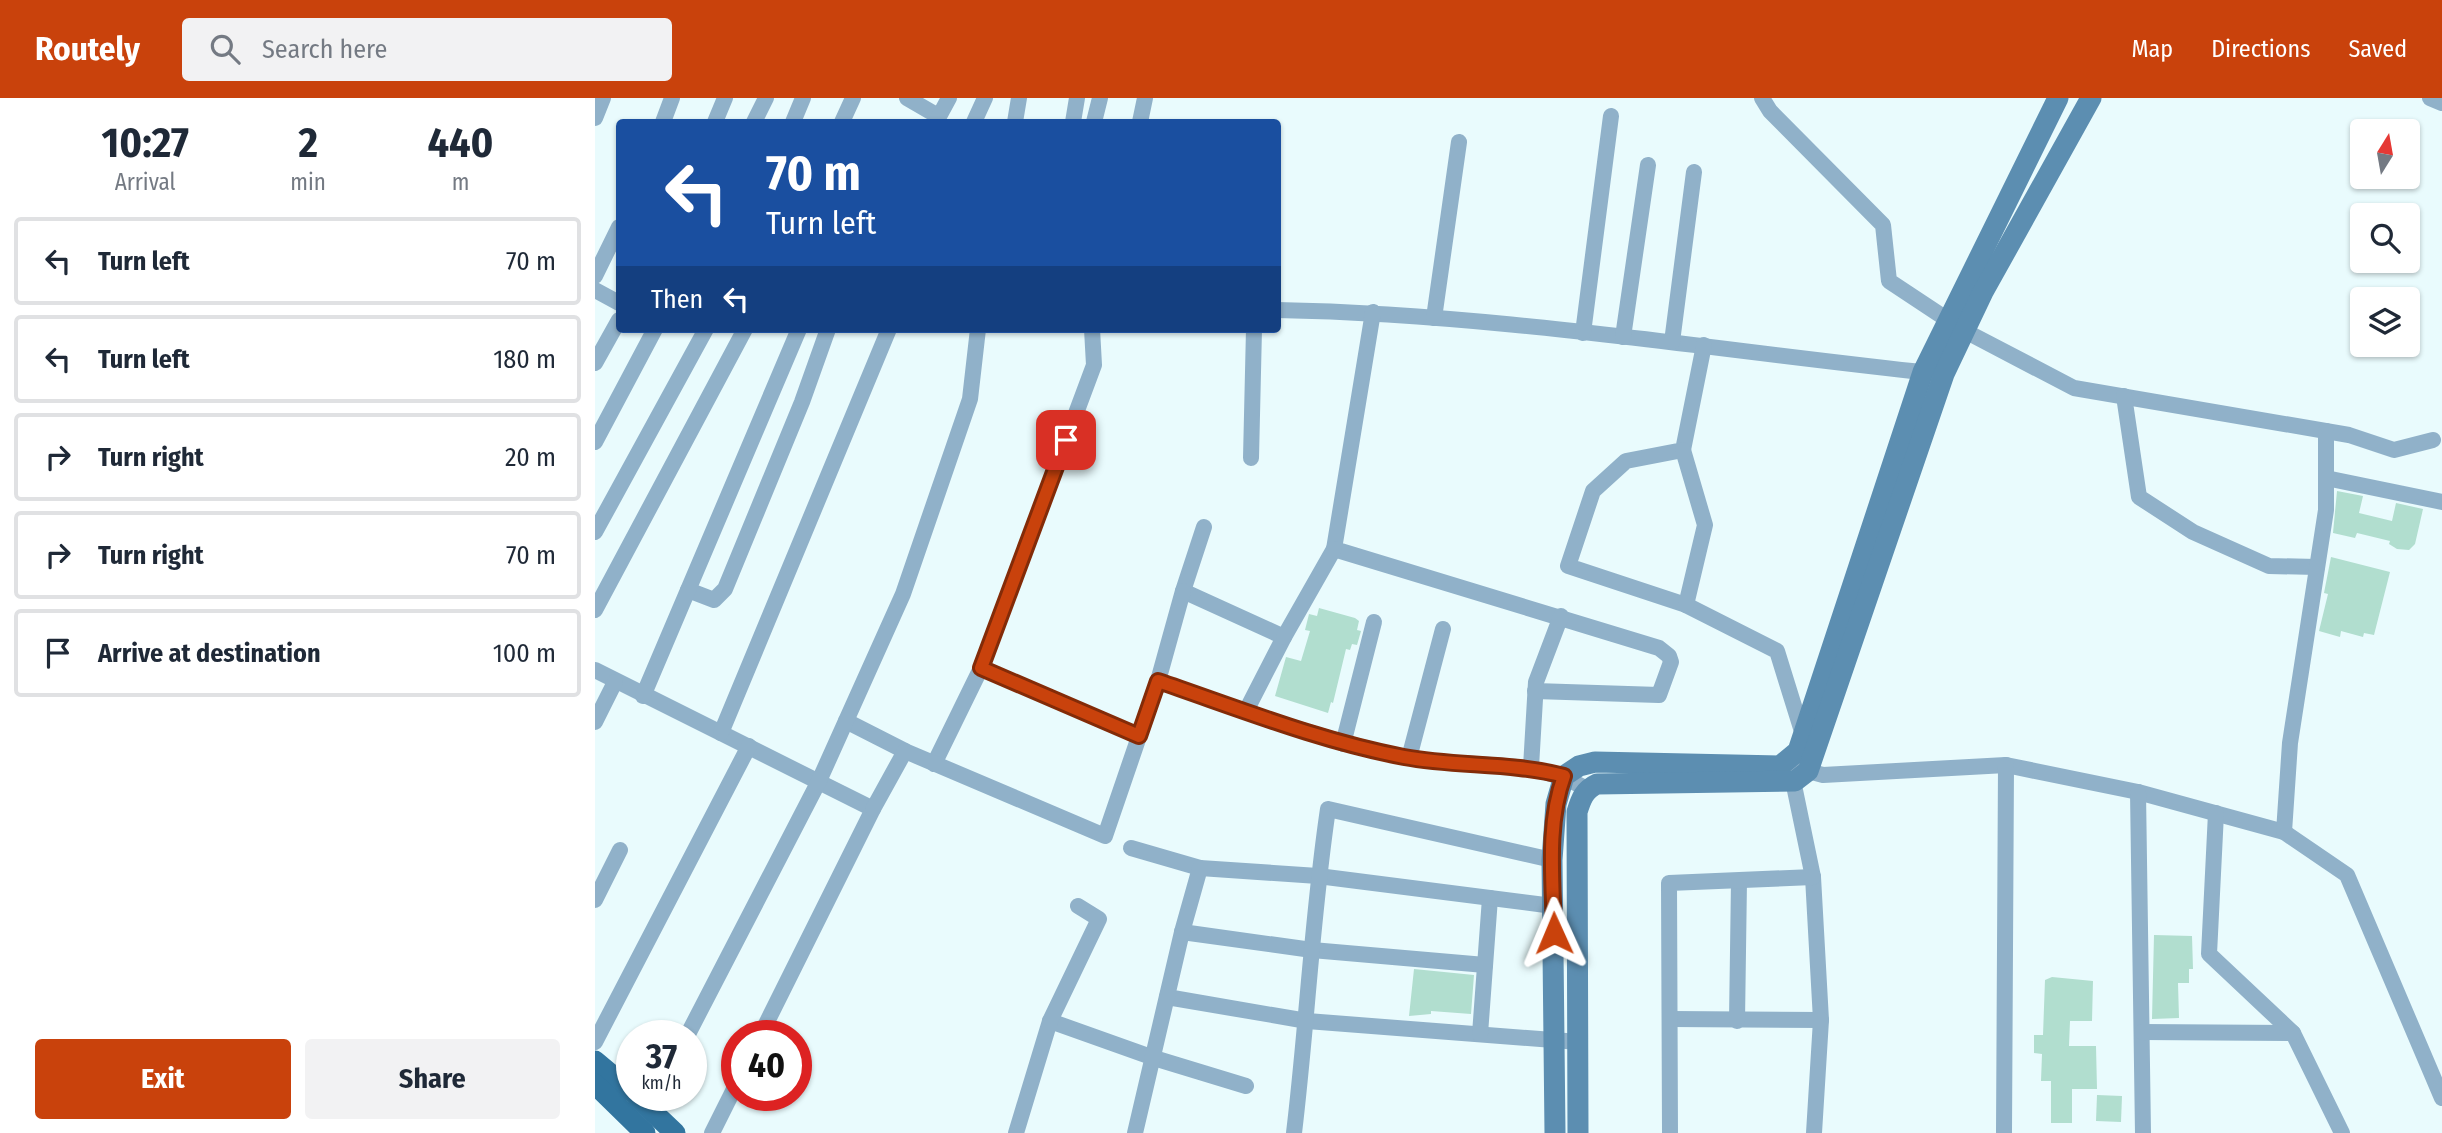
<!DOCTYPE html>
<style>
:root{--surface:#fff;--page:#f2f2f3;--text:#1f2937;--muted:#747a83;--line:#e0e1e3;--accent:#c9420c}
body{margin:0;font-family:"Fira Sans Condensed",sans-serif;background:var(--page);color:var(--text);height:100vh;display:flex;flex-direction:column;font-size:26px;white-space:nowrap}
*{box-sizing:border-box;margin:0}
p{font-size:23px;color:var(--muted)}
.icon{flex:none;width:38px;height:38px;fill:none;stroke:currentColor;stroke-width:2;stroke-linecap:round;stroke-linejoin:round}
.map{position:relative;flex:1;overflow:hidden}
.details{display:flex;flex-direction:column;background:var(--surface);width:595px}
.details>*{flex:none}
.banner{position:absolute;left:21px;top:21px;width:665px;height:214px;border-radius:7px;box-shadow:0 2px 5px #0004;background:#1a4fa0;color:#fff;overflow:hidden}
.needle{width:46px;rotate:11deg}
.fabs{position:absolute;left:1755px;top:21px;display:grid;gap:14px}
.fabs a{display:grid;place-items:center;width:70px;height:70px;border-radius:7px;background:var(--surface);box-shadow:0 2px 5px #0004;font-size:35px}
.speed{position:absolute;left:21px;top:922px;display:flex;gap:14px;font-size:35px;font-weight:700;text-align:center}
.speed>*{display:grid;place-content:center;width:91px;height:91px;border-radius:50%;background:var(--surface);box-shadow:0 2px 5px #0004;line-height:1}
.speed small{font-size:18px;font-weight:400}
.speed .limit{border:10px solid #d22;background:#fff;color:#111}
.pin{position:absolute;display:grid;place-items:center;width:60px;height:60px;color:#fff;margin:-30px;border-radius:14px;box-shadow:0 4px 10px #0006}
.me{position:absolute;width:77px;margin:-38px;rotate:359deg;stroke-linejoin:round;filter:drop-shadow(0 0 5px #0008)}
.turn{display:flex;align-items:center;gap:24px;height:147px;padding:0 35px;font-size:32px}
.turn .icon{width:91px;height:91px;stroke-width:2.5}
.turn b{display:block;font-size:49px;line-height:60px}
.then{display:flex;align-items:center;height:66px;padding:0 35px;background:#0003;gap:14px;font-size:26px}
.eta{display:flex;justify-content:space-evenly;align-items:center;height:119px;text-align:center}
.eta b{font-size:42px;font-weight:700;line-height:49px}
.action{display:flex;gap:14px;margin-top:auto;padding:14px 35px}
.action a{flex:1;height:80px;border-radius:7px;background:var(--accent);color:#fff;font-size:28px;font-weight:700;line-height:80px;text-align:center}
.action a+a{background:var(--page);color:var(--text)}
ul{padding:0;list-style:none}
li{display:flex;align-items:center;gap:21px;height:88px;margin:0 14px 10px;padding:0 21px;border:4px solid var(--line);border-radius:7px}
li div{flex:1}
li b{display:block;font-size:26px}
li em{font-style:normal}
header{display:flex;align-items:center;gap:42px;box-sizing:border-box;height:98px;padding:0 35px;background:var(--accent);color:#fff}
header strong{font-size:33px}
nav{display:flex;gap:38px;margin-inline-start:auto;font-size:24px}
.search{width:490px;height:63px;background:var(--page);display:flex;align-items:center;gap:18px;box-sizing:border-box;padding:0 24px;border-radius:7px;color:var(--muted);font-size:26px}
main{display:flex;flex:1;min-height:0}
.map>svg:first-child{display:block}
.building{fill:#b1decf}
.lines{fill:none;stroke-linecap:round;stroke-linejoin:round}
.street{stroke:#90b1c9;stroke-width:16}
.secondary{stroke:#5c8eb1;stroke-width:21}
.primary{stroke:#32759f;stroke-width:21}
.route-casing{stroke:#832b08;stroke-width:18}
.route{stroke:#c9420c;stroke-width:12}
</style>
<header>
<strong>Routely</strong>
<div class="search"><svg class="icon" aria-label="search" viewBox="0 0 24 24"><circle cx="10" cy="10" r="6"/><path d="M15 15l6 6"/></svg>Search here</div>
<nav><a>Map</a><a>Directions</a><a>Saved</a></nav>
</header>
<main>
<section class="details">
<div class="eta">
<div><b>10:27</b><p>Arrival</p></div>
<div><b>2</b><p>min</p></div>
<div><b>440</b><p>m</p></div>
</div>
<ul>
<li><svg class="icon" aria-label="left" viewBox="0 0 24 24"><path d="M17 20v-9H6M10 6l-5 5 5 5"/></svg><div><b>Turn left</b></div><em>70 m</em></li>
<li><svg class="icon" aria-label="left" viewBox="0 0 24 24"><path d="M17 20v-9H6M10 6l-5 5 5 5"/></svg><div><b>Turn left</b></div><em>180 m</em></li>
<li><svg class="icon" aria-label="right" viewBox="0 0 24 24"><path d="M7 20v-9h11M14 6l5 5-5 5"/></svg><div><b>Turn right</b></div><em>20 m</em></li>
<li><svg class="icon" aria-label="right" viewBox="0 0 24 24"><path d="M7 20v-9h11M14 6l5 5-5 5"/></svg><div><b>Turn right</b></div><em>70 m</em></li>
<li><svg class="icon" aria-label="arrive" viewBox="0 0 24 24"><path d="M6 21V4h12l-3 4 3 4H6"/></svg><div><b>Arrive at destination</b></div><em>100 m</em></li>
</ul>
<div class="action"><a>Exit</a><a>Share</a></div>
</section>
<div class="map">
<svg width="1847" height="1035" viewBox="0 0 1847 1035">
<rect width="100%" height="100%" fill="#e9fbfd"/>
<g class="building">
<polygon points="1742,393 1768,398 1764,415 1797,423 1801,405 1828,411 1820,446 1814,452 1802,451 1794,446 1795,443 1762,435 1760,440 1738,435"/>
<polygon points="1736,459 1795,474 1779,537 1769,535 1768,539 1746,533 1745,539 1724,533 1733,496 1729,495"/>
<polygon points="724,510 760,520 764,523 762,532 766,533 762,547 757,546 755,552 751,551 738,605 736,604 733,615 680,598 691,559 706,563 715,533 710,532 714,516 722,518"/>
<polygon points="1559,837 1597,838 1598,871 1594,871 1594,885 1583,885 1584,920 1557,921"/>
<polygon points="819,871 879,877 876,916 836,913 836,916 814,918"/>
<polygon points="1457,879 1498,883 1497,923 1475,923 1474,948 1501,948 1502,991 1477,991 1477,1025 1456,1025 1456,983 1446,983 1447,956 1439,955 1439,937 1448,937 1450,882"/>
<polygon points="1502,997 1527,998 1526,1024 1501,1023"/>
</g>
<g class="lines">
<g class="street">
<polyline points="312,0 343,18"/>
<polyline points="1167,0 1175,13 1288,127 1294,183 1368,232 1479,290 1754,337 1799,352 1838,342"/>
<polyline points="1835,0 1847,5"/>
<polyline points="0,20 8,0"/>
<polyline points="68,24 77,0"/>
<polyline points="120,24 130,0"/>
<polyline points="159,24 171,0"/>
<polyline points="198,24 208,0"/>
<polyline points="247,24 258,0"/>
<polyline points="341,24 354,0"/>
<polyline points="379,24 390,0"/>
<polyline points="420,24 424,0"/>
<polyline points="478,24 482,0"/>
<polyline points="499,24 505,0"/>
<polyline points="545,24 550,0"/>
<polyline points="0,178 24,129"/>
<polyline points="0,192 24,205"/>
<path d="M682,212C901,216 1119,252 1336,275"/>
<polyline points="778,214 739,451 1064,550 1074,558 1076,564 1064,597 940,593"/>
<polyline points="839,220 864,44"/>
<polyline points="988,235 1016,18"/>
<polyline points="1028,239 1053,67"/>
<polyline points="1077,244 1099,74"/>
<polyline points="1109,247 1088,352 1031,363 998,393 973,468 1091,507 1182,553 1209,640"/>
<polyline points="0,265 24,222"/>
<polyline points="1529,298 1544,399 1598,434 1674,468 1722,469"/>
<polyline points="0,344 60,231"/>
<polyline points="1088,352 1110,427 1091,507"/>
<polyline points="656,360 659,231"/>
<polyline points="1731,380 1847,404"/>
<polyline points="609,429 588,493 689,539 651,613"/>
<polyline points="0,434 111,231"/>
<polyline points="93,492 119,502 130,491 207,304 233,231"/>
<polyline points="0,512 150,231"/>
<polyline points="689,539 739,451"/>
<polyline points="386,570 544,638"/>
<polyline points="0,572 278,711 165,938"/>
<path d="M563,583C645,611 725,642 809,659C874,672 931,657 992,691"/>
<polyline points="48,598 204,231"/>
<polyline points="251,623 310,653"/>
<polyline points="0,624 20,584"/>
<polyline points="126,635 294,231"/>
<polyline points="748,646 779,524"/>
<polyline points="814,660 848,531"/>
<polyline points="1209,665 1213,673 1228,677 1411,667 1543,694 1689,734 1752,777 1847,1000"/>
<polyline points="339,666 386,570 499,267 497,231"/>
<polyline points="936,669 941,584 966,518"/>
<polyline points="1196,673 1218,779 1226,922 1219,1035"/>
<polyline points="1543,694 1548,1035"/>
<polyline points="278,711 310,653 510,738 563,583 588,493"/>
<polyline points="1621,715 1614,856 1698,935 1747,1035"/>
<polyline points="1689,734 1695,645 1731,412 1731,333"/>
<polyline points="536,750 605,770"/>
<polyline points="0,802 25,752"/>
<polyline points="587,834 717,852 890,867"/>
<polyline points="572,899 712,923 984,944"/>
<polyline points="1077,921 1226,922"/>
<polyline points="455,923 559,960 651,988"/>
<polyline points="1142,923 1144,783"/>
<polyline points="1547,934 1698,935"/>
<polyline points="885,936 895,800"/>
<polyline points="92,938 224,683 308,496 375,301 383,231"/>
<polyline points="0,944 154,648"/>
<polyline points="117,1035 142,985"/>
<polyline points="421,1035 455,923 504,821 483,808"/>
<polyline points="540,1035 587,834 605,770 723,778 958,808"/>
<path d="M699,1035C712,927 717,818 733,711L957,762"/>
<polyline points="1075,1035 1074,785 1218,779"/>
<polyline points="1409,1035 1411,667"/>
</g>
<g class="secondary">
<polyline points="960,1035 957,762 961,706 969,678 984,668 1000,664 1185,668 1203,653 1328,274 1463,0"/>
<path d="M983,1035L982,714C986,701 989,692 1002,686L1200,683L1213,673L1349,276L1388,194L1496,0"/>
</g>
<g class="primary">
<polyline points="0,963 37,994"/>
<polyline points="0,986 50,1035"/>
<polyline points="41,998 80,1035"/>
</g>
</g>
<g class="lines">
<defs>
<path id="route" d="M471,342L386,570L544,638L563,583C645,611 725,643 809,659C863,669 916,664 969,678C951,727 958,783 959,835"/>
</defs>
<use href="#route" class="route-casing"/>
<use href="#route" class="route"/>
</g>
</svg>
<div class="fabs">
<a><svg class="needle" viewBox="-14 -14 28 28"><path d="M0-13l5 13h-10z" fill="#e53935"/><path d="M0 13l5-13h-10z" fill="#747a83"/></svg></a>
<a><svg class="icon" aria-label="search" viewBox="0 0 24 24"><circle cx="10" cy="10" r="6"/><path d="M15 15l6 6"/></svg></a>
<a><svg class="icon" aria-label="layers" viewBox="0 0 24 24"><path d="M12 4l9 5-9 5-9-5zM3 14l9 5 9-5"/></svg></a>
</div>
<div class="speed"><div>37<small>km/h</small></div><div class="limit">40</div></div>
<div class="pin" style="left:471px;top:342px;background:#d93025"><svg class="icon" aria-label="arrive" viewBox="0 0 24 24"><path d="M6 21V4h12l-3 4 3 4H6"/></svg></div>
<svg class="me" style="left:959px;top:835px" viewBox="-20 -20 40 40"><path d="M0-17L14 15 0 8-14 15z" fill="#c9420c" stroke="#fff" stroke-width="4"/></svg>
<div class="banner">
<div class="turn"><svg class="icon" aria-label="left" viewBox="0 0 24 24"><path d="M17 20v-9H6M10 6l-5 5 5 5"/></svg><div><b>70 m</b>Turn left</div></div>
<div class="then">Then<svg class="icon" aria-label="left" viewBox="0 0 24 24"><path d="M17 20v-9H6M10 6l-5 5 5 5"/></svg></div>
</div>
</div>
</main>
